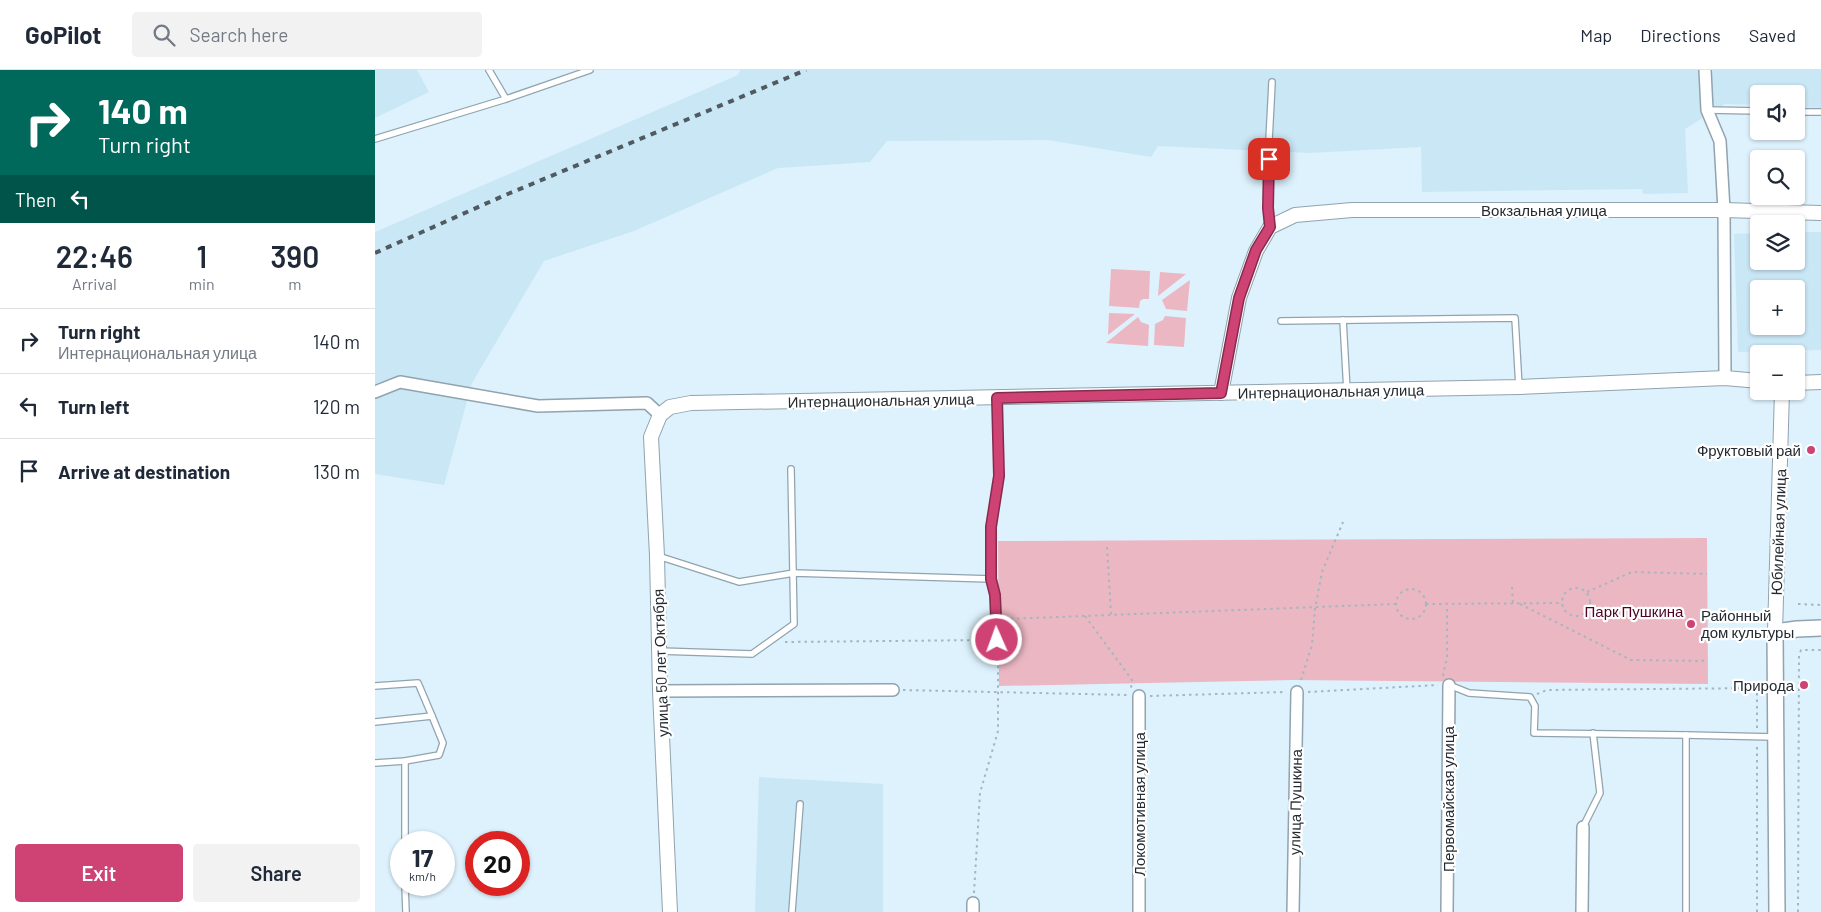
<!DOCTYPE html>
<meta charset="utf-8">
<style>
:root{--surface:#fff;--page:#f2f2f3;--text:#1f2937;--muted:#747a83;--line:#e0e1e3;--accent:#ce4274}
body{margin:0;font-family:Barlow,sans-serif;background:var(--page);color:var(--text);height:100vh;display:flex;flex-direction:column;font-size:19px;white-space:nowrap}
*{box-sizing:border-box;margin:0}
p{font-size:16px;color:var(--muted)}
.icon{flex:none;width:28px;height:28px;fill:none;stroke:currentColor;stroke-width:2;stroke-linecap:round;stroke-linejoin:round}
.map{position:relative;flex:1;overflow:hidden}
.drawer{display:flex;flex-direction:column;background:var(--surface);width:375px}
.drawer>*{flex:none}
.guide{background:#00695c;color:#fff;overflow:hidden}
.tools{position:absolute;left:1375px;top:15px;display:grid;gap:10px}
.tools a{display:grid;place-items:center;width:55px;height:55px;border-radius:5px;background:var(--surface);box-shadow:0 1px 4px #0004;font-size:25px}
.speed{position:absolute;left:15px;top:761px;display:flex;gap:10px;font-size:25px;font-weight:700;text-align:center}
.speed>*{display:grid;place-content:center;width:65px;height:65px;border-radius:50%;background:var(--surface);box-shadow:0 1px 4px #0004;line-height:1}
.speed small{font-size:12px;font-weight:400}
.speed .limit{border:8px solid #d22;background:#fff;color:#111}
.pin{position:absolute;display:grid;place-items:center;width:42px;height:42px;color:#fff;margin:-21px;border-radius:10px;box-shadow:0 2px 8px #0006}
.me{position:absolute;width:55px;margin:-28px;rotate:358deg;stroke-linejoin:round;filter:drop-shadow(0 0 4px #0008)}
.turn{display:flex;align-items:center;gap:18px;height:105px;padding:0 15px;font-size:22px}
.turn .icon{width:65px;height:65px;stroke-width:2.5}
.turn b{display:block;font-size:35px;line-height:42px}
.then{display:flex;align-items:center;height:48px;padding:0 15px;background:#0003;gap:10px;font-size:19px}
.eta{display:flex;justify-content:space-evenly;align-items:center;height:85px;text-align:center}
.eta b{font-size:30px;font-weight:600;line-height:35px}
.primary-button{display:flex;gap:10px;margin-top:auto;padding:10px 15px}
.primary-button a{flex:1;height:58px;border-radius:5px;background:var(--accent);color:#fff;font-size:20px;font-weight:600;line-height:58px;text-align:center}
.primary-button a+a{background:var(--page);color:var(--text)}
ul{padding:0;list-style:none}
li{display:flex;align-items:center;gap:15px;height:65px;padding:0 15px;border-top:1px solid var(--line)}
li div{flex:1}
li b{display:block;font-size:19px}
li em{font-style:normal}
header{display:flex;align-items:center;gap:30px;box-sizing:border-box;height:70px;padding:0 25px;background:var(--surface);border-bottom:1px solid var(--line)}
header strong{font-size:24px}
nav{display:flex;gap:28px;margin-inline-start:auto;font-size:18px}
.search{width:350px;height:45px;background:var(--page);display:flex;align-items:center;gap:12px;box-sizing:border-box;padding:0 18px;border-radius:5px;color:var(--muted);font-size:19px}
main{display:flex;flex:1;min-height:0}
.map>svg:first-child{display:block}
.built{fill:#cae7f6;fill-rule:evenodd}
.green{fill:#ebb7c3}
.lines{fill:none;stroke-linecap:round;stroke-linejoin:round}
.service-casing{stroke:#90a3ae;stroke-width:8}
.minor-casing{stroke:#90a3ae;stroke-width:14}
.tertiary-casing{stroke:#90a3ae;stroke-width:16}
.secondary-casing{stroke:#90a3ae;stroke-width:18}
.path{stroke:#a5b6bf;stroke-width:2;stroke-dasharray:2.5 4;stroke-linecap:butt}
.service{stroke:#fff;stroke-width:5.5}
.minor{stroke:#fff;stroke-width:11}
.tertiary{stroke:#fff;stroke-width:14}
.secondary{stroke:#fff;stroke-width:15}
.rail{stroke:#505a61;stroke-width:4;stroke-dasharray:6 6;stroke-linecap:butt}
.route-casing{stroke:#862b4b;stroke-width:12}
.route{stroke:#ce4274;stroke-width:9}
.poi-dot{fill:#ce4274;stroke:#fff;stroke-width:2}
.labels{text-anchor:middle;dominant-baseline:central;stroke-width:4.5;stroke-linejoin:round;paint-order:stroke}
.street-label{font-size:15px;fill:#242b30;stroke:#fff}
.poi-label{font-size:15px;fill:#242b30;stroke:#fff;text-anchor:end}
.park-label{font-size:15px;fill:#500324;stroke:#fff}
</style>
<header>
<strong>GoPilot</strong>
<div class="search"><svg class="icon" aria-label="search" viewBox="0 0 24 24"><circle cx="10" cy="10" r="6"/><path d="M15 15l6 6"/></svg>Search here</div>
<nav><a>Map</a><a>Directions</a><a>Saved</a></nav>
</header>
<main>
<section class="drawer">
<div class="guide">
<div class="turn"><svg class="icon" aria-label="right" viewBox="0 0 24 24"><path d="M7 20v-9h11M14 6l5 5-5 5"/></svg><div><b>140 m</b>Turn right</div></div>
<div class="then">Then<svg class="icon" aria-label="left" viewBox="0 0 24 24"><path d="M17 20v-9H6M10 6l-5 5 5 5"/></svg></div>
</div>
<div class="eta">
<div><b>22:46</b><p>Arrival</p></div>
<div><b>1</b><p>min</p></div>
<div><b>390</b><p>m</p></div>
</div>
<ul>
<li><svg class="icon" aria-label="right" viewBox="0 0 24 24"><path d="M7 20v-9h11M14 6l5 5-5 5"/></svg><div><b>Turn right</b><p>Интернациональная улица</p></div><em>140 m</em></li>
<li><svg class="icon" aria-label="left" viewBox="0 0 24 24"><path d="M17 20v-9H6M10 6l-5 5 5 5"/></svg><div><b>Turn left</b></div><em>120 m</em></li>
<li><svg class="icon" aria-label="arrive" viewBox="0 0 24 24"><path d="M6 21V4h12l-3 4 3 4H6"/></svg><div><b>Arrive at destination</b></div><em>130 m</em></li>
</ul>
<div class="primary-button"><a>Exit</a><a>Share</a></div>
</section>
<div class="map">
<svg width="1446" height="842" viewBox="0 0 1446 842">
<rect width="100%" height="100%" fill="#ddf2fd"/>
<g class="built">
<polygon points="0,0 42,0 54,22 0,48"/>
<polygon points="365,0 1446,0 1446,38 1421,37 1421,24 1384,24 1384,35 1350,34 1310,59 1313,123 1268,124 1267,119 1047,122 1046,77 935,83 783,76 776,87 673,70 512,71 495,92 403,98 259,161 169,191 97,313 69,415 0,404 0,162 363,5"/>
<path d="M1421,162H1446V280L1363,282L1359,164L1384,163V191H1421ZM1384,219H1421V256H1384Z"/>
<polygon points="384,707 508,714 508,842 380,842"/>
</g>
<g class="green">
<polygon points="736,199 775,201 774,229 768,229 765,231 764,238 734,236"/>
<polygon points="785,202 811,204 783,226"/>
<polygon points="815,210 812,241 791,239 787,230"/>
<polygon points="734,243 760,244 733,265"/>
<polygon points="790,246 811,248 809,277 779,275 780,254 788,250"/>
<polygon points="763,247 766,252 774,255 773,276 731,273"/>
<polygon points="1332,468 1333,614 918,610 624,616 623,471"/>
</g>
<g class="lines">
<defs>
<g id="service">
<polyline points="114,0 131,29"/>
<polyline points="1332,40 1384,41"/>
<polyline points="1421,42 1446,42"/>
<polyline points="0,69 131,29 215,0"/>
<path d="M895,157C890,109 895,60 897,12"/>
<polyline points="968,250 972,321"/>
<polyline points="906,251 1140,248 1144,317"/>
<polyline points="622,328 625,406 616,457 616,509 620,525 622,570"/>
<polyline points="283,486 364,512 419,503 616,509"/>
<polyline points="284,581 377,584 419,554 416,399"/>
<polyline points="1074,615 1094,623 1155,627 1160,636 1159,663 1311,665 1311,842"/>
<polyline points="0,616 43,613 57,646"/>
<polyline points="0,652 57,646 68,673 64,685 30,691 0,693"/>
<polyline points="1311,665 1399,667"/>
<polyline points="30,691 30,772"/>
<polyline points="1208,757 1225,723 1218,663"/>
<polyline points="30,815 31,842"/>
<polyline points="417,842 425,734"/>
</g>
<g id="minor">
<polyline points="1330,0 1332,40 1345,71 1349,140 1350,308"/>
<polyline points="0,322 25,312 163,336 272,333 285,345"/>
<polyline points="285,621 518,620"/>
<polyline points="764,626 764,842"/>
<polyline points="598,833 598,842"/>
<polyline points="918,842 922,622"/>
<polyline points="1072,842 1074,615"/>
<polyline points="1207,842 1208,757"/>
</g>
<g id="tertiary">
<polyline points="1421,313 1446,312"/>
<polyline points="846,323 864,228 881,181 895,157 920,145 977,140 1349,140 1446,143"/>
<polyline points="1400,562 1407,321"/>
<polyline points="295,842 285,621 282,486 276,367 285,345 295,337 316,333 1144,317 1350,308 1384,311"/>
</g>
<polyline id="secondary" points="1402,842 1400,562 1422,559 1446,558"/>
</defs>
<use href="#service" class="service-casing"/>
<use href="#minor" class="minor-casing"/>
<use href="#tertiary" class="tertiary-casing"/>
<use href="#secondary" class="secondary-casing"/>
<g class="path">
<polyline points="732,477 736,544"/>
<polyline points="1137,517 1138,534"/>
<circle cx="1201" cy="532" r="14"/>
<circle cx="1036" cy="534" r="15"/>
<polyline points="1212,522 1257,502 1332,504"/>
<polyline points="1051,534 1187,533"/>
<polyline points="1145,534 1256,590 1327,591 1333,589"/>
<polyline points="1423,534 1446,535"/>
<polyline points="710,546 757,610 756,618"/>
<polyline points="629,549 1021,534"/>
<polyline points="410,572 613,570"/>
<polyline points="1068,606 1072,587 1072,536"/>
<polyline points="926,610 937,575 940,539 947,502 968,452"/>
<polyline points="528,620 753,625"/>
<polyline points="933,622 1063,615"/>
<polyline points="1162,624 1172,620 1386,618"/>
<polyline points="775,626 911,622"/>
<polyline points="1382,658 1382,618"/>
<polyline points="599,823 605,723 623,661 623,578"/>
<polyline points="1382,842 1382,675"/>
<polyline points="1423,842 1424,586 1426,580 1446,580"/>
</g>
<use href="#service" class="service"/>
<use href="#minor" class="minor"/>
<use href="#tertiary" class="tertiary"/>
<use href="#secondary" class="secondary"/>
<polyline class="rail" points="0,183 128,126 431,0"/>
</g>
<g class="lines">
<defs>
<polyline id="route" points="622,570 620,525 616,509 616,457 624,406 622,328 846,323 864,228 881,180 895,157 893,138 894,89"/>
</defs>
<use href="#route" class="route-casing"/>
<use href="#route" class="route"/>
</g>
<g class="poi-dot">
<circle cx="1436" cy="380" r="5"/>
<circle cx="1316" cy="554" r="5"/>
<circle cx="1429" cy="615" r="5"/>
</g>
<g class="labels">
<g class="street-label">
<text x="1169" y="140">Вокзальная улица</text>
<text transform="translate(956 321) rotate(-1)">Интернациональная улица</text>
<text transform="translate(506 330) rotate(-1)">Интернациональная улица</text>
<text transform="translate(1403 462) rotate(-88)">Юбилейная улица</text>
<text transform="translate(285 593) rotate(-92)">улица 50 лет Октября</text>
<text transform="translate(1073 729) rotate(-90)">Первомайская улица</text>
<text transform="translate(920 732) rotate(-89)">улица Пушкина</text>
<text transform="translate(764 734) rotate(-90)">Локомотивная улица</text>
</g>
<g class="poi-label">
<text x="1426" y="380">Фруктовый рай</text>
<text x="1326" y="545" text-anchor="start">Районный<tspan x="1326" dy="17">дом культуры</tspan></text>
<text x="1419" y="615">Природа</text>
</g>
<g class="park-label">
<text x="1259" y="541">Парк Пушкина</text>
</g>
</g>
</svg>
<div class="tools">
<a><svg class="icon" aria-label="sound" viewBox="0 0 24 24"><path d="M4 9h4l5-4v14l-5-4H4zM17 9q2 3 0 6"/></svg></a>
<a><svg class="icon" aria-label="search" viewBox="0 0 24 24"><circle cx="10" cy="10" r="6"/><path d="M15 15l6 6"/></svg></a>
<a><svg class="icon" aria-label="layers" viewBox="0 0 24 24"><path d="M12 4l9 5-9 5-9-5zM3 14l9 5 9-5"/></svg></a>
<a>+</a>
<a>−</a>
</div>
<div class="speed"><div>17<small>km/h</small></div><div class="limit">20</div></div>
<div class="pin" style="left:894px;top:89px;background:#d93025"><svg class="icon" aria-label="arrive" viewBox="0 0 24 24"><path d="M6 21V4h12l-3 4 3 4H6"/></svg></div>
<svg class="me" style="left:622px;top:570px" viewBox="-20 -20 40 40"><circle r="17" fill="#ce4274" stroke="#fff" stroke-width="3"/><path d="M0-11L8 9 0 5-8 9z" fill="#fff"/></svg>
</div>
</main>
